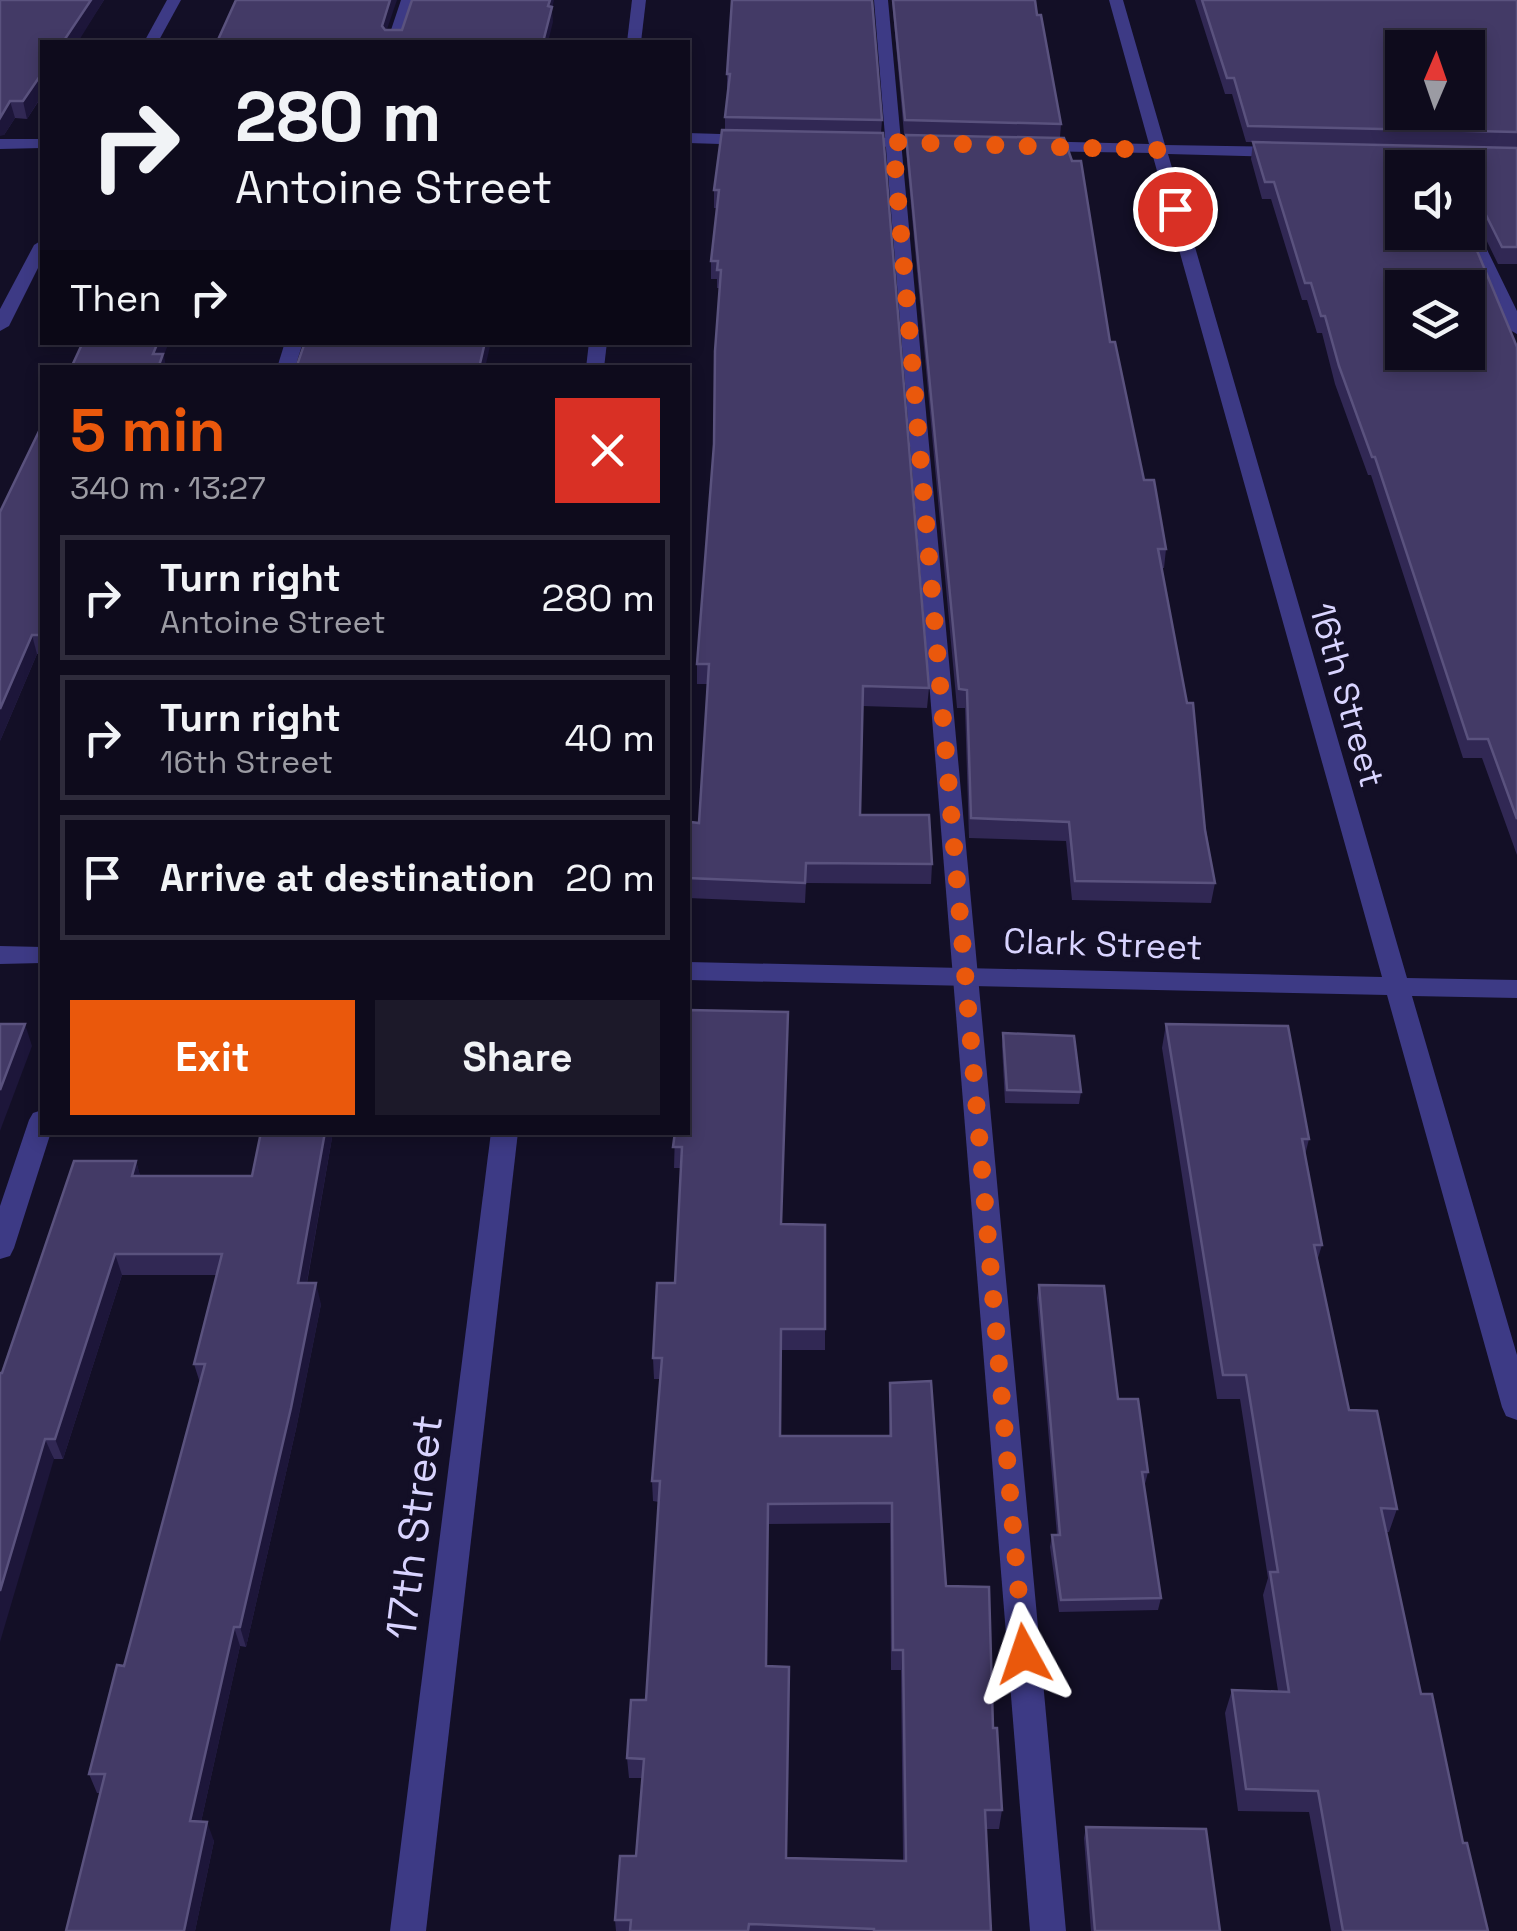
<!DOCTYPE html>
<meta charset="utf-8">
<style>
:root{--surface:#0e0b1c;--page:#1c1929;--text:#f1f3f6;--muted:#9b9ba3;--line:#2e2b3b;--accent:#ea580c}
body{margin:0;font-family:"Space Grotesk",sans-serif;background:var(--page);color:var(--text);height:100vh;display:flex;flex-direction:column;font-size:38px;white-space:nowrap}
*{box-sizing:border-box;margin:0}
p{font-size:32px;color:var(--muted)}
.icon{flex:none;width:55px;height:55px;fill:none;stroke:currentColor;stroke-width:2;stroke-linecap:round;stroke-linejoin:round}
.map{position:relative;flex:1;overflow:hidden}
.side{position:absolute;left:40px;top:365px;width:650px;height:770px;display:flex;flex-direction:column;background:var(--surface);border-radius:0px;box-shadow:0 5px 15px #0003,0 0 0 2px var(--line)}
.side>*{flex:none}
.banner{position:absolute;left:40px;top:40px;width:650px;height:305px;border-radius:0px;box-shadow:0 5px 15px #0003,0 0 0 2px var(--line);background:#0e0b1c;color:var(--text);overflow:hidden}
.needle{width:65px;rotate:2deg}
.fabs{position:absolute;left:1385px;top:30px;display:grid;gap:20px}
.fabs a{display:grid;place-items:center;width:100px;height:100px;border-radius:0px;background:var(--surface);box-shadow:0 5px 15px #0003,0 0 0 2px var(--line);font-size:50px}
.pin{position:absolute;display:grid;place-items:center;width:85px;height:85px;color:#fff;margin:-42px;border:5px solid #fff;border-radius:50%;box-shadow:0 2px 10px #0007}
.me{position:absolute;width:110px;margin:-55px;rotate:355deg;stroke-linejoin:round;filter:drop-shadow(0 0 8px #0008)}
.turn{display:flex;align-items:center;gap:35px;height:210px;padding:0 30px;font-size:45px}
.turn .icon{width:130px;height:130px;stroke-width:2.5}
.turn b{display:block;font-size:70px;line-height:85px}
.then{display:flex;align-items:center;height:95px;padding:0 30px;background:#0003;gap:20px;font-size:38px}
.round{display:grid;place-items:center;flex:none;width:105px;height:105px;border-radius:0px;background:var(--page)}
.head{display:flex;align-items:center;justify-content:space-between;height:170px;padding:0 30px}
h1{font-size:60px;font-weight:800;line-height:75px;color:var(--accent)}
.button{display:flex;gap:20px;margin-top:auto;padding:20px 30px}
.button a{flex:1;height:115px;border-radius:0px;background:var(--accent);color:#fff;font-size:40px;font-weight:800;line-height:115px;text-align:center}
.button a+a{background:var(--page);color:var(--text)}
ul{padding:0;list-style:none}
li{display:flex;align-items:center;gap:30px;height:125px;margin:0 20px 15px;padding:0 10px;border:5px solid var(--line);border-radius:0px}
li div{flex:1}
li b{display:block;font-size:38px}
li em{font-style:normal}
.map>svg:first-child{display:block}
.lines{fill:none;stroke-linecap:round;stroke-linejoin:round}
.service{fill:#3d3a85;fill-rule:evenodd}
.minor{fill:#3d3a85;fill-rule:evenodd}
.wall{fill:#312854;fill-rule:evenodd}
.shaded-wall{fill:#1d163a}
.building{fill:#433a66;stroke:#5a527e;stroke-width:2.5;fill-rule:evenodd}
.route{stroke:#ea580c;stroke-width:18;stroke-dasharray:0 32.4}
.labels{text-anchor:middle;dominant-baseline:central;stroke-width:9;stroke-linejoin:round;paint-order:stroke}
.street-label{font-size:35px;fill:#d9d4ff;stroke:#130f26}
.near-street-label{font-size:42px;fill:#d9d4ff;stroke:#130f26}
</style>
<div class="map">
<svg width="1517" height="1931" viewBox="0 0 1517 1931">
<rect width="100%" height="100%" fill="#130f26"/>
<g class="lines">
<g class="service">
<polygon points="401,0 415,0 401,42 387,42"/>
<polygon points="874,0 888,0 1066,1931 1030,1931"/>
<polygon points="1468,222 1476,227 1517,311 1517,334 1508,329 1462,232 1468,232"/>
<polygon points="285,342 303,342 295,368 277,368"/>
<polygon points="42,1110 42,1132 51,1132 14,1248 10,1256 0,1259 0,1206 29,1120 33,1113"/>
</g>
<g class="minor">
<polygon points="167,0 181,0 158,42 144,42"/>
<polygon points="632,0 646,0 641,42 627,42"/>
<polygon points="1109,0 1123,0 1165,145 1282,147 1290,152 1282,157 1168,154 1407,978 1517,980 1517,998 1412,996 1517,1355 1517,1420 1506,1416 1502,1407 1387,995 688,980 688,962 1382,977 1152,153 1032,151 1024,146 1032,141 1149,144"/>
<polygon points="688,133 752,135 760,140 752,145 688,143"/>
<polygon points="852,137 937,139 945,144 937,149 847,145 847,139"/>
<polygon points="0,139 42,139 42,148 0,149"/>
<polygon points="42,240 42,260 9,326 0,331 0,309 34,245"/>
<polygon points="589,342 607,342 604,368 586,368"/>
<polygon points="0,946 42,947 42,963 0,964"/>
<polygon points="491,1132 518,1132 426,1931 390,1931"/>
</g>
</g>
<g class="wall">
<polygon points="0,0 104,0 27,119 15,118 4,135"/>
<polygon points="732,0 882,120 881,133 929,688 927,708 862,706 860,815 932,864 931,884 806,883 805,903 688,898 688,843 699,823 707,684 697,684 697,664 714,444 720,288 717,288 717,279 711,279 711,261 717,208 714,208 714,190 725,130 725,117 729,88 727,88 727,74"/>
<polygon points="892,0 1035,0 1061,124 1060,137 904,134"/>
<polygon points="1195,0 1517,0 1517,148 1246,142 1232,94 1225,94"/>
<polygon points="906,135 1110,342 1144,480 1166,549 1164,568 1162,568 1215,883 1211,903 1072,900 1066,841 969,838 965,708 957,708 906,151"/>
<polygon points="1253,142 1517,148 1517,264 1498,264 1479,225 1468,220 1468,168 1402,168 1517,347 1517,855 1482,758 1463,758 1371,475 1368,475 1335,384 1322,333 1317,333 1307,300 1302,300 1271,199 1262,199 1251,159"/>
<polygon points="42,425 42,654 37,654 0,741"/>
<polygon points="1166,1024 1309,1139 1305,1155 1322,1245 1317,1261 1349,1410 1397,1509 1389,1532 1386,1532 1421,1694 1488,1931 1331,1931 1309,1812 1238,1811 1225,1713 1232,1690 1278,1691 1263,1595 1268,1578 1240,1399 1217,1399 1162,1048"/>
<polygon points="1003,1033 1081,1092 1079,1104 1005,1103 1002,1046"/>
<polygon points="261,1132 333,1132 307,1283 321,1304 296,1429 246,1647 240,1646 201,1822 214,1841 195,1931 66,1931 100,1793 97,1793 89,1774 124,1666 200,1383 194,1364 217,1275 122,1275 63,1459 54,1459 2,1373 136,1161 140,1176 252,1176"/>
<path d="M675,1132L781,1224L825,1329V1350H781L780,1436H889L890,1383L946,1586L993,1728L1002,1810L999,1829H986L991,1931H616L615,1920L636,1856L642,1778H629L627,1758L646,1700L659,1502L653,1501L652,1481L660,1379H654L653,1358L675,1283L681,1168H674ZM890,1523L891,1670H901L903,1860L786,1858L766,1666L768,1524Z"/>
<polygon points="1039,1285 1118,1399 1148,1472 1145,1484 1143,1484 1161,1598 1158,1610 1059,1612 1050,1547 1052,1535 1057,1535 1037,1298"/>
<polygon points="1086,1827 1220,1931 1091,1931 1084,1838"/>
</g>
<g class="shaded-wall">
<polygon points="91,0 104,0 78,42 63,42"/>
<polygon points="390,0 397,0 383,41 382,26"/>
<polygon points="550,0 554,0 552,9 553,22 548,42 543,42"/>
<polygon points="42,73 42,95 27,119 23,101"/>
<polygon points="10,101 15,118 4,135 0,136 0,118"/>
<polygon points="158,342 169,342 164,355 166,368 156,368 153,354"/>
<polygon points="485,342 491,342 485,368 479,368"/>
<polygon points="32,635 37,654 0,741 0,709"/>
<polygon points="25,1024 32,1046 0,1131 0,1090"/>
<polygon points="325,1132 333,1132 303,1304 298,1283"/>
<polygon points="136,1161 142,1182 132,1176"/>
<polygon points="115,1254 122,1275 63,1459 55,1439"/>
<polygon points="316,1283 321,1304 296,1429 246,1647 240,1627"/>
<polygon points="45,1439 54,1459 0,1642 0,1591"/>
<polygon points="234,1627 240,1646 197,1840 190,1821"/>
<polygon points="207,1822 214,1841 195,1931 184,1931"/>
</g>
<g class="building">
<polygon points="0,0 91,0 63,42 42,42 42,73 23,101 10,101 0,118"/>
<polygon points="236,0 390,0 382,26 385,30 402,30 412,0 550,0 548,6 552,7 543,42 217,42"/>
<polygon points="732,0 872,0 882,120 725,117 730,74 727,74"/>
<polygon points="893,0 1035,0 1037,15 1041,15 1061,124 905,120"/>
<path d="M1202,0H1517V132L1248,126L1234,78H1227ZM1402,48H1468V112H1402Z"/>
<polygon points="722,130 883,133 929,688 863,686 860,815 929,815 932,864 806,863 805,883 688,878 688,843 690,822 699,823 709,664 697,664 714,444 715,351 721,270 717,270 718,261 711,261 719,190 714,190"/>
<polygon points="906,135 1064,138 1072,161 1081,161 1110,342 1115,342 1144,480 1154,480 1166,549 1158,549 1187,703 1193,703 1205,830 1215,883 1075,881 1069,822 971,818 967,690 959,689"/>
<path d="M1253,142L1517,148V247H1502L1483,209L1469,203L1468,206V168H1402V232H1468V229L1517,347V819L1488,739H1468L1375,457H1372L1339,366L1325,316H1321L1311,283H1305L1274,182H1265ZM1402,288H1468V352H1402Z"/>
<polygon points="83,342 158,342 153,354 163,354 158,368 71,368"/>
<polygon points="305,342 485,342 479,368 296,368"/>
<polygon points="42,425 42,635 32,635 0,709 0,512"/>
<path d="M688,1010L788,1012L781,1224L825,1225V1329H781L780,1436H891L890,1383L931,1381L946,1586L989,1587L993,1728H997L1002,1810H985L991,1931H874V1929L749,1924L748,1931H630L631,1920H615L620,1856H636L644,1759L627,1758L631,1700H646L660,1481H652L662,1358H653L657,1283H675L682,1147H673L675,1132H688ZM892,1503L893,1650H903L906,1861L786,1858L789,1667L766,1666L768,1504Z"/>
<polygon points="0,1024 25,1024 0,1090"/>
<polygon points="1166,1024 1288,1026 1309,1139 1302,1139 1322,1245 1314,1245 1349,1410 1377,1411 1397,1509 1381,1508 1421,1694 1432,1694 1463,1843 1467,1843 1488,1931 1343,1931 1318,1791 1246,1789 1232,1690 1289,1692 1270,1572 1278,1572 1246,1375 1223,1375"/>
<polygon points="1003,1033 1074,1036 1081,1092 1007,1090"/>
<polygon points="261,1132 325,1132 298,1283 316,1283 291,1408 240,1627 234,1627 190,1821 207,1822 184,1931 66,1931 105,1774 89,1774 117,1665 124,1666 205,1364 194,1364 222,1254 115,1254 55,1439 45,1439 0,1591 0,1373 2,1373 74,1161 136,1161 132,1176 252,1176"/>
<polygon points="1039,1285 1104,1286 1118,1399 1138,1399 1148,1472 1142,1472 1161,1598 1061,1600 1052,1535 1060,1535"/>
<polygon points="1086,1827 1206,1829 1220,1931 1095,1931"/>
</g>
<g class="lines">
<polyline class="route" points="1024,1654 893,142 1158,150 1175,209"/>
</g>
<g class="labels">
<g class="street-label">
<text transform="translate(1347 695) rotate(74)">16th Street</text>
<text transform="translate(1103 944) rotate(2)">Clark Street</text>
</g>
<g class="near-street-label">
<text transform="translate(414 1527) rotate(-83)">17th Street</text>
</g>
</g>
</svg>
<div class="fabs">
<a><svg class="needle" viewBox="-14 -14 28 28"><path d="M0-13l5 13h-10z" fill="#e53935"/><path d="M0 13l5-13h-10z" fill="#9b9ba3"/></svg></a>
<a><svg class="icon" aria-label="sound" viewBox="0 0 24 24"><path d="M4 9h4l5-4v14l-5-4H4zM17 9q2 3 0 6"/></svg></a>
<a><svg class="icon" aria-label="layers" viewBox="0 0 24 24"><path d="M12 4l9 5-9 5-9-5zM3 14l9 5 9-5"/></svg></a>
</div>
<div class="pin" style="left:1175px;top:209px;background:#d93025"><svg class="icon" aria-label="arrive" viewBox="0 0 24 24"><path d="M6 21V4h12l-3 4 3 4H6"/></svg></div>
<svg class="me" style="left:1024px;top:1654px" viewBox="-20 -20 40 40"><path d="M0-17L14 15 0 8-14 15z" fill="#ea580c" stroke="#fff" stroke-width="4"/></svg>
<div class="banner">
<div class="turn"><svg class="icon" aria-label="right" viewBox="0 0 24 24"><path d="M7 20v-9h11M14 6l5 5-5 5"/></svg><div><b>280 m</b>Antoine Street</div></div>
<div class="then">Then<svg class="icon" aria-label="right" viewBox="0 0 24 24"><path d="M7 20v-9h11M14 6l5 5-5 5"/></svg></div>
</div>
<section class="side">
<div class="head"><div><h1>5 min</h1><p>340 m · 13:27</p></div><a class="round" style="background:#d93025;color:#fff"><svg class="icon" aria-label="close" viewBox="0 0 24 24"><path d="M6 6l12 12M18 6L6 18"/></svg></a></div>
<ul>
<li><svg class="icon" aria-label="right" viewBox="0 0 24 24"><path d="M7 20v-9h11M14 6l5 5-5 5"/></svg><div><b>Turn right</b><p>Antoine Street</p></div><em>280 m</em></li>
<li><svg class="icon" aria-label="right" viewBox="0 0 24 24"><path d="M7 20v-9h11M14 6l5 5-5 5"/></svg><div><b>Turn right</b><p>16th Street</p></div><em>40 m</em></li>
<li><svg class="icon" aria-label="arrive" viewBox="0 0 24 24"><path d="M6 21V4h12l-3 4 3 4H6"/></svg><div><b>Arrive at destination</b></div><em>20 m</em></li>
</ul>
<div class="button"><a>Exit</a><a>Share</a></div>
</section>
</div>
